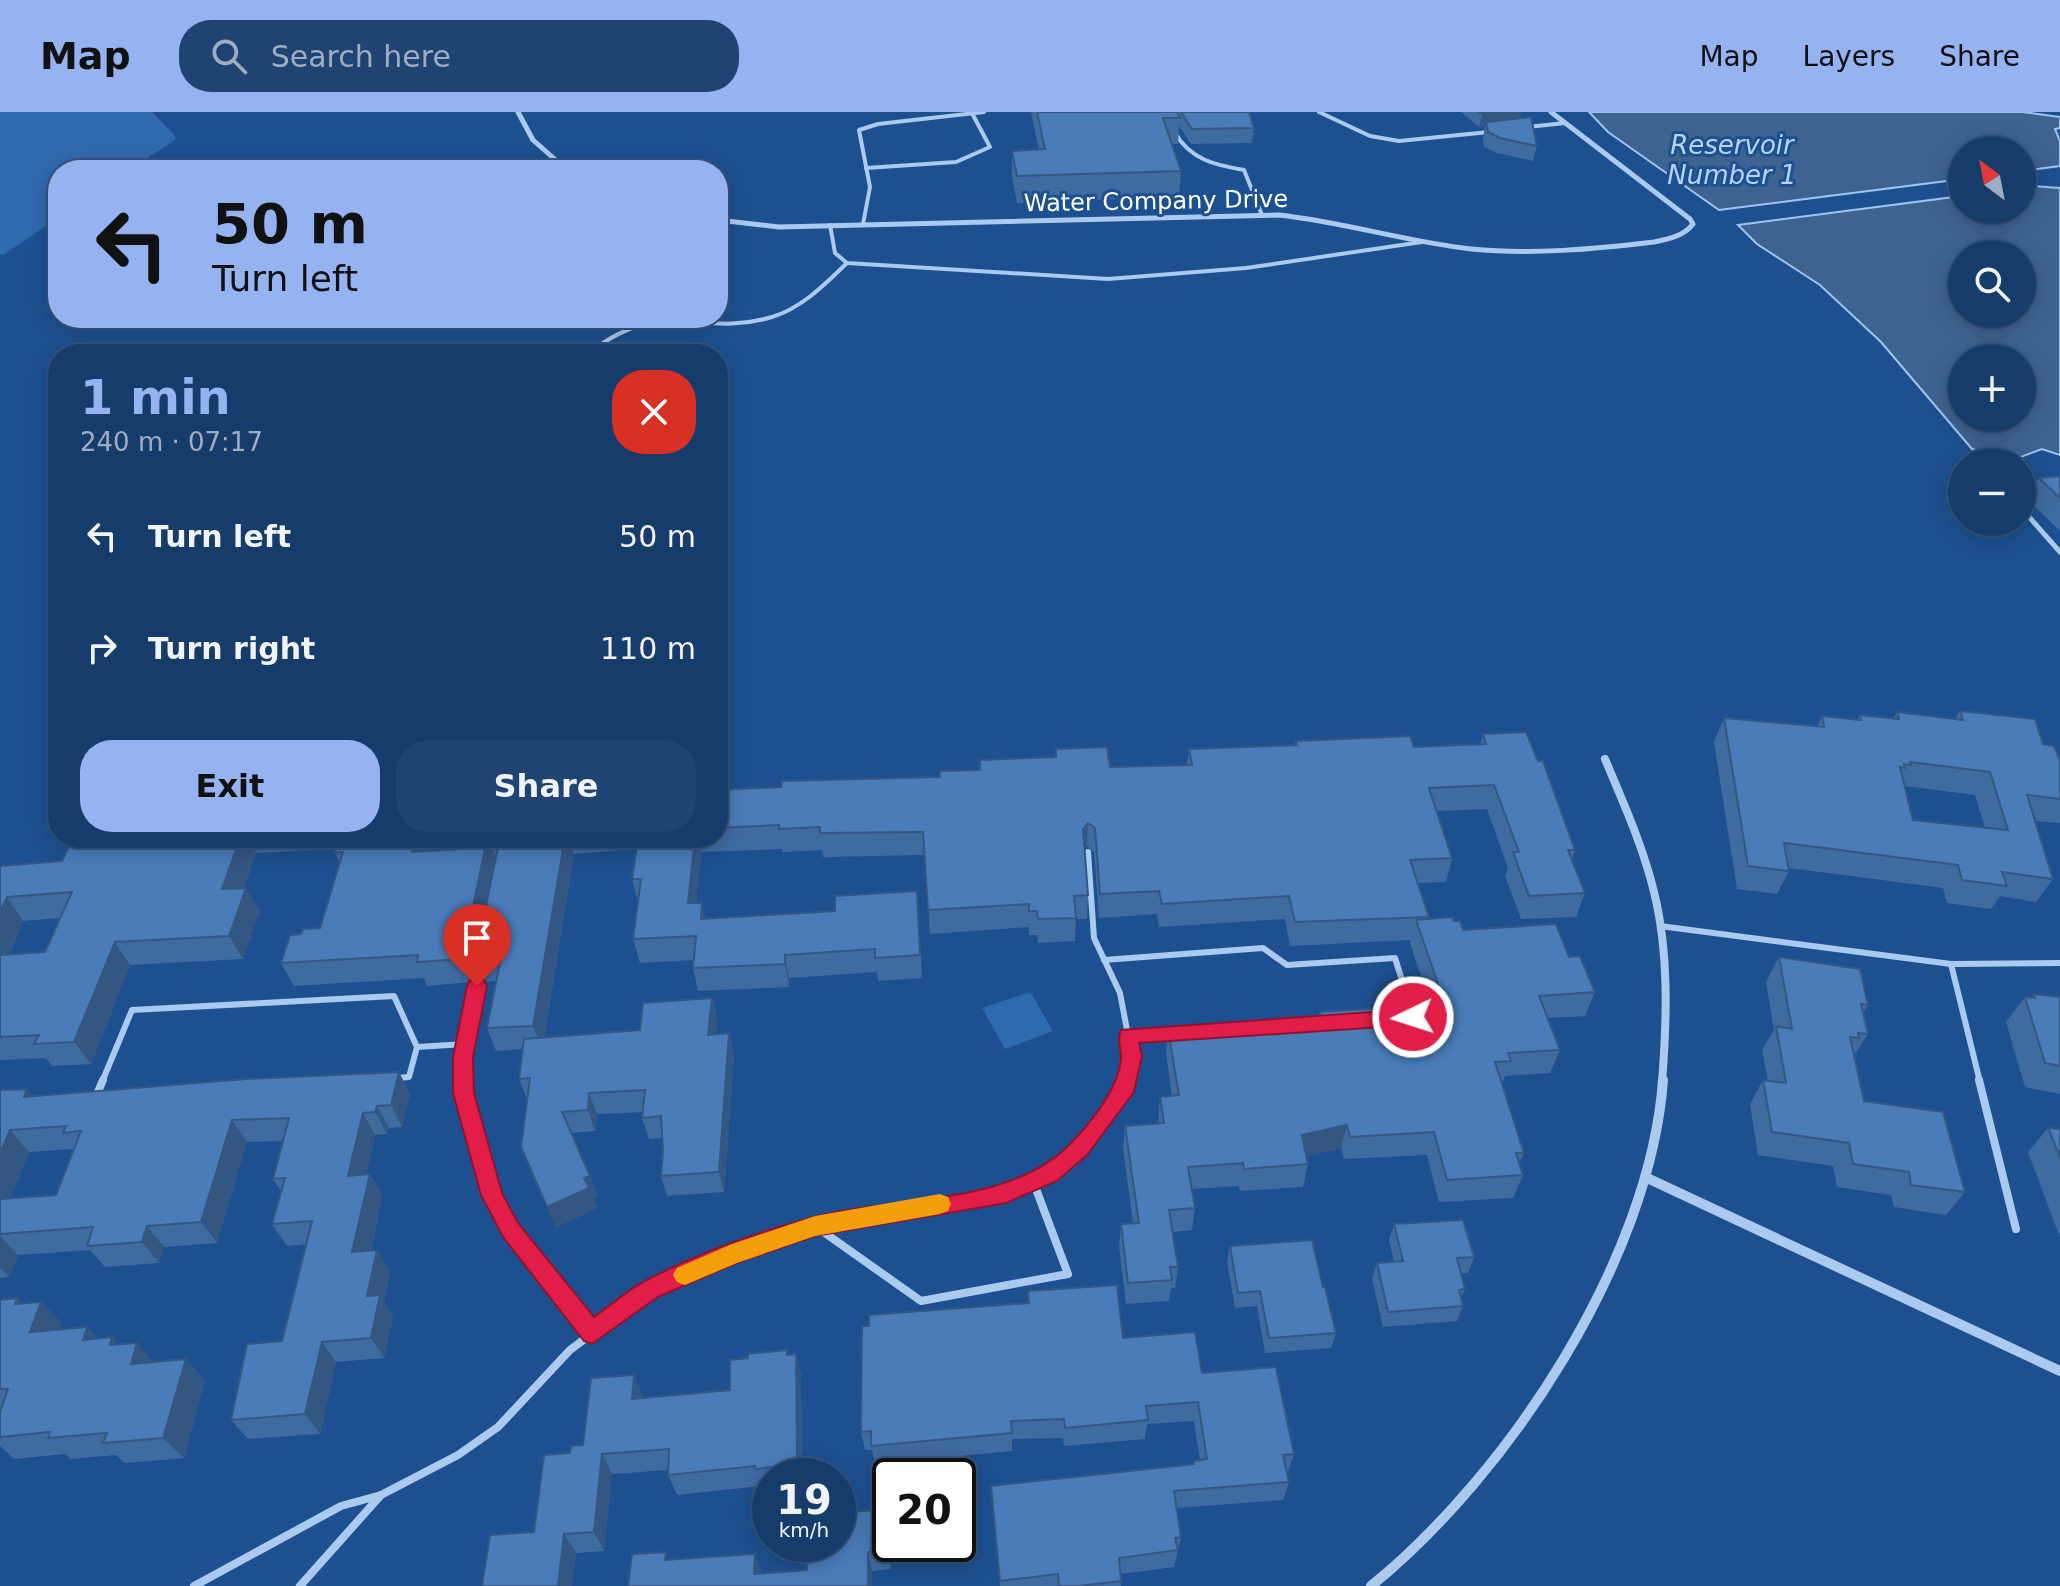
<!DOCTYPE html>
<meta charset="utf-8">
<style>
:root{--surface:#163c6c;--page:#1f4372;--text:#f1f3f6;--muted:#9eadc2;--line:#35567f;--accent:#95b2f1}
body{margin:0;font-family:"DejaVu Sans",sans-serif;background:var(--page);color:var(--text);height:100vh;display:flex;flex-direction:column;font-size:30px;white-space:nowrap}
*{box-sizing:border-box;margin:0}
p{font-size:26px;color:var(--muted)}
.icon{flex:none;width:44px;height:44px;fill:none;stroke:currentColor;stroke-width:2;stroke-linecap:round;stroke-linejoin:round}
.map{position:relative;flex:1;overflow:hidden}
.details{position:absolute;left:48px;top:232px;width:680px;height:504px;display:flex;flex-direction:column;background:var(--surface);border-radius:32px;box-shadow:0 4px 20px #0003,0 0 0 2px var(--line)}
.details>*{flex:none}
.top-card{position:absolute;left:48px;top:48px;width:680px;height:168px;border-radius:32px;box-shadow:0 4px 20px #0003,0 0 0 2px var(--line);background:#95b2f1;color:#111;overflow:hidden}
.needle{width:52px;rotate:328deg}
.buttons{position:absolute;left:1948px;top:24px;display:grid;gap:16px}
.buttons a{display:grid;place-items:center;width:88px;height:88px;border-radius:50%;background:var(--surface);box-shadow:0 4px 20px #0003,0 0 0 2px var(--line);font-size:40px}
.speed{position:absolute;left:752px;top:1346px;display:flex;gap:16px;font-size:40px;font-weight:700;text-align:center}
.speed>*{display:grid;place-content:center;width:104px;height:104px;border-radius:50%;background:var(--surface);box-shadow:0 4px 20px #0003,0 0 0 2px var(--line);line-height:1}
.speed small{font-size:20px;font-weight:400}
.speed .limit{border:4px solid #111;border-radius:12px;background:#fff;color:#111}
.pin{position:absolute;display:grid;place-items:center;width:68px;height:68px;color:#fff;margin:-82px -34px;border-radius:50% 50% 50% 0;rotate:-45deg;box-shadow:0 0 8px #0007}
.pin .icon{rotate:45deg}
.me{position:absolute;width:88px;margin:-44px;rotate:266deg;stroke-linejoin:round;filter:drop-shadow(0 0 6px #0008)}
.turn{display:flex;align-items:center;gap:28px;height:168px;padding:0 32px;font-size:36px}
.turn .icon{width:104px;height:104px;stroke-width:2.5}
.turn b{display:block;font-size:56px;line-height:68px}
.round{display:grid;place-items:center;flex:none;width:84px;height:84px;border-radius:32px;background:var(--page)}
.overview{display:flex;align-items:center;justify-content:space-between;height:136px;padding:0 32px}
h1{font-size:48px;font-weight:700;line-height:60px;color:var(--accent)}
.action{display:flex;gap:16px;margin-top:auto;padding:16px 32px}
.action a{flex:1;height:92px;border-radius:32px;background:var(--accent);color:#111;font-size:32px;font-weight:700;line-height:92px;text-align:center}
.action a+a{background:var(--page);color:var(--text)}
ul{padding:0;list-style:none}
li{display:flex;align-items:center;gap:24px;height:112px;padding:0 32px}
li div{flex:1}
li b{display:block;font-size:30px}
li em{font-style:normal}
header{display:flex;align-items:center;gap:48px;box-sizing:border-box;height:112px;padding:0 40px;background:var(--accent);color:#111}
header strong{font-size:38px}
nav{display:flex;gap:44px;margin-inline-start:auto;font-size:28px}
.search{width:560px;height:72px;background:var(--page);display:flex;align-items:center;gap:20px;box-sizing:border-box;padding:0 28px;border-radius:32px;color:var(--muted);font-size:30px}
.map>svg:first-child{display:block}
.green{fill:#306aae}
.water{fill:#3e6391;stroke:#9fc5ef;stroke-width:2;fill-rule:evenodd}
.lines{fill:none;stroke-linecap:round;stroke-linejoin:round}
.lane-far3{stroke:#accaee;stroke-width:4}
.lane-far2{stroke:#accaee;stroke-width:5}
.lane-far1{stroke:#accaee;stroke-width:6}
.lane{stroke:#accaee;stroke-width:8}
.street-far2{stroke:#accaee;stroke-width:5}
.street-far1{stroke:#accaee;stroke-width:8}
.street{stroke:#accaee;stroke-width:10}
.wall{fill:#406b9f;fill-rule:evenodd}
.shaded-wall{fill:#345782}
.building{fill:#4a7cb9;stroke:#345782;stroke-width:2;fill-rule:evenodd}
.route{fill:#e11d48;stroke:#92132f;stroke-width:2}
.slow{fill:#f59e0b}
.labels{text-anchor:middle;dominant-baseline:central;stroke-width:6;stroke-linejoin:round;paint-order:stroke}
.far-street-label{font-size:24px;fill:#fff;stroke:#1d5090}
.far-water-label{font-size:26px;font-style:italic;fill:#b8d4f5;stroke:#1d5090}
</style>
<header>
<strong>Map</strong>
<div class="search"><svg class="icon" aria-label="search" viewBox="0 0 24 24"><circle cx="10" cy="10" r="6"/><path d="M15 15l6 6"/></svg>Search here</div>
<nav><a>Map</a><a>Layers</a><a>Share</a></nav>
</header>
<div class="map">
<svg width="2060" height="1474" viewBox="0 0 2060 1474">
<rect width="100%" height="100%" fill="#1d5090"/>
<g class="green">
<polygon points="0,0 152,0 175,24 175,28 129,58 58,58 58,106 3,143 0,142"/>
<polygon points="1030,880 1053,919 1005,937 982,896"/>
</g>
<g class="water">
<polygon points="1589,0 2023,0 2060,5 2060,16 2055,17 2060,29 2060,54 2022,59 2022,38 1962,38 1962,67 1719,98 1608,20"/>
<path d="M2032,74L2060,76V343L2042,337L2013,348L1972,337L1881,230L1820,173L1757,132L1738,113L1962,84V98H2022V76ZM1962,142H2022V202H1962ZM1962,246H2022V306H1962Z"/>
</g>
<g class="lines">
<g class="lane-far3">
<polyline points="1319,0 1370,24 1399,29 1489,20"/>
<polyline points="1528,15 1565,11"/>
<path d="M1175,21C1191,48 1215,53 1244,58L1262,103"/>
<polyline points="866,56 956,50 990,35 973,3"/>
<polyline points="863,112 870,75 859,18 878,12 984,0"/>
<polyline points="830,113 835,141 847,151 1108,167 1246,156 1422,130"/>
<path d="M588,242C661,183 699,227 772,205C802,196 825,172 847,151"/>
</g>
<polyline class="lane-far2" points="2022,397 2060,440"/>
<g class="lane-far1">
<polyline points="1088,740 1094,826 1120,881 1132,944 1127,970"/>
<polyline points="1660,814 1951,852 2060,851"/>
<polyline points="1104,848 1263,836 1287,853 1395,846 1412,900"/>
<polyline points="1951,852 1980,970"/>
<polyline points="1128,924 1176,921"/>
<polyline points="397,966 409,965 417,935 465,932"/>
<polyline points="102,970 132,898 394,884 417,935"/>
<polyline points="464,970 463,945 482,851"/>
</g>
<g class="lane">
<polyline points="464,968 464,981 492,1083 511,1118 592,1221"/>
<polyline points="1979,968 2016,1117"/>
<polyline points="102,982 97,982 103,968"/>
<polyline points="815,1114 921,1189 1068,1162 1033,1069"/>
<polyline points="381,1383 458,1343 498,1315 570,1238 650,1178 732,1143 815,1114 1006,1081 1049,1062 1080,1036 1126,974 1127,968"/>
<polyline points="194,1474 341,1394 381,1383 300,1474"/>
</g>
<g class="street-far2">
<polyline points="518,0 533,28 567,58"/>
<path d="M718,108L779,115L1279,103C1344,110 1407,130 1471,137C1531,143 1595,137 1654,130C1669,127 1684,124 1693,112L1690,107L1551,0"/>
</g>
<path class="street-far1" d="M1605,647C1623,690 1643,734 1654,780C1669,840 1667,908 1662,970"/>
<g class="street">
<polyline points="1645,1065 2060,1259"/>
<path d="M1371,1474C1509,1362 1650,1148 1663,968"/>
</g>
</g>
<g class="wall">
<polygon points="1031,0 1249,0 1254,16 1252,31 1191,32 1179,14 1178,32 1172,32 1181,59 1179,85 1017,91 1012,65 1012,39 1039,38"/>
<polygon points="1461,0 1521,0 1520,6 1537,34 1533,49 1497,41 1484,35 1483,25 1485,15 1479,15"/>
<polygon points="2060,364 2060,419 2027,387 2039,366"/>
<path d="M1960,599L2043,632L2060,649V711L2035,709L2053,767L2036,790L2000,784L1991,797L1947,791L1943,776L1789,756V759L1777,782L1737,777L1714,630L1724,606L1817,614L1822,604L1857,608L1860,603L1893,607L1897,600L1955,607ZM1905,674L1975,683L1985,716L1913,708Z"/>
<path d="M1483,622L1575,738L1572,747L1585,781L1576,805L1521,807L1505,764L1508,756L1487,697L1437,699L1452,746L1446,770L1418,771L1429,805V807L1454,809L1463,818L1569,845L1595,880L1585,904L1548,906L1560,938L1550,961L1505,964L1502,972L1524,1041L1519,1052L1523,1063L1513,1086L1439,1090L1427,1043L1344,1047L1341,1036L1306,1044L1308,1052L1303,1075L1240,1079L1239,1074L1191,1077L1195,1096L1192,1118L1173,1120L1178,1155L1175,1176H1171L1169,1189L1126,1192L1119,1134L1121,1112L1133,1111L1123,1036L1125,1014L1158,1011L1160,985L1172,984L1166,942L1168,918L1318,909L1320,900L1430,893L1410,831V828L1290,834L1285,807L1159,815L1157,802L1099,806L1094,740L1087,734L1084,737L1088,783L1087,807H1076L1075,829L1038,831L1037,823H1029V815L930,822L925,743L823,745L822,738L783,740L782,737L701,740L696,791L706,807L835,799L917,779L922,866L878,869L877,860L789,866V875L698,879L693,856L694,848L640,851L633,827L638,790L632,767L636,737L574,742L544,926L640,918L712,886L717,908L716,922L729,921L734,943L724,1080L667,1084L661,1064L663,1038L662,1026L649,1027L642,1006L643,1000L597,1002L595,1019L571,1021L598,1084L593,1087L597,1096L556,1115L521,1035L527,987L519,967L523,937L496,939L487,916L496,869L484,870L476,850L472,870L427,874L424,866L294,874L281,851L301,822L320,816L340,751L335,741L336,737L256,741L244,776H246L259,799L243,847L130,853L91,952L52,954L46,946L0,948V754L62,749L73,726H428L426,739L478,736L480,726H718V678L781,675L940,665L1056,645V637L1110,655L1187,653L1189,637L1295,633L1296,629L1414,635L1480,633ZM60,806L45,840L9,843L23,809Z"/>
<polygon points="1779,845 1868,893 1863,901 1868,922 1854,943 1864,989 1965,1080 1946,1103 1894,1095 1891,1083 1837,1075 1833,1054 1758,1043 1750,992 1763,968 1768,969 1762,938 1774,918 1766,870"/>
<polygon points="2034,882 2060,885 2060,982 2025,975 2006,910 2025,885 2031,886"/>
<path d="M399,960L410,983L402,1015L389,1016L387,1022L375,1023L366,1063L370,1062L382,1084L371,1139L390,1159L384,1189L393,1204L384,1246L336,1250L320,1322L248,1327L231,1308L282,1229L306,1132L287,1134L272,1112L281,1079L273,1067L283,1029L247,1030L217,1131L164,1135L159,1151L105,1155L90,1138L18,1143L9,1165L0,1166V978L33,984ZM74,1037L56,1083L10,1086L29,1040Z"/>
<polygon points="2048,1016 2060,1017 2060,1123 2059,1123 2028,1040"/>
<polygon points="1394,1112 1474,1145 1468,1161 1461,1161 1465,1177 1461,1186 1463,1194 1457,1209 1383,1215 1372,1167 1377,1151 1394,1150 1389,1128"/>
<polygon points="1230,1134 1323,1175 1336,1221 1331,1236 1265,1241 1257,1194 1235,1196 1227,1149"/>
<polygon points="1028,1179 1123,1226 1202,1261 1294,1342 1288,1360 1287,1360 1289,1370 1283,1388 1176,1396 1181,1425 1174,1455 1121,1462 1121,1474 1000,1474 991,1374 1193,1352 1194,1349 1200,1348 1194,1309 1147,1312 1145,1327 1064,1334 1063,1326 1012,1327 1012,1339 875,1352 872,1338 865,1338 861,1320 1028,1191"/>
<polygon points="0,1188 22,1192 41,1190 62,1212 60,1218 87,1215 98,1226 119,1232 154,1250 186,1247 205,1269 184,1346 125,1351 116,1343 71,1347 65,1342 14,1347 0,1334"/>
<polygon points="787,1238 788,1243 796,1242 801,1264 802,1364 770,1364 770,1376 762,1377 761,1374 677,1383 668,1363 668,1358 612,1362 604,1439 576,1441 534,1420 570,1341 583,1333 634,1263 643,1286 730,1278 748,1246"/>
<polygon points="887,1397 890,1414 891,1457 872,1459 872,1474 628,1474 670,1448 762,1462 807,1458"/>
</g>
<g class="shaded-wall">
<polygon points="1503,0 1521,0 1519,11 1486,10 1485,15 1479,15 1482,2"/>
<polygon points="1088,711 1087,734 1082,740 1083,717"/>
<polygon points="240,726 248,726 256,741 236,801 222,777"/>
<polygon points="414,726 428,726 422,764 412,740"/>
<polygon points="565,726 569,726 574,742 542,936 533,914"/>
<polygon points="695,726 698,726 701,740 694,815 688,791"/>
<polygon points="490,728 498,752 475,847 476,850 472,870 462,847 486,732"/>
<polygon points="246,776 259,799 243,847 229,824"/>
<polygon points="7,785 23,809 0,863 0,800"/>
<polygon points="702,791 708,814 701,807"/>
<polygon points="115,830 130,853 91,952 74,930"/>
<polygon points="785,843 789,866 789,875 785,852"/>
<polygon points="712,886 717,908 714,944 708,923"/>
<polygon points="729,921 734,943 724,1080 719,1060"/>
<polygon points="399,960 410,983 402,1015 391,993"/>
<polygon points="27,977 46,999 24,985"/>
<polygon points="589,981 597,1002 595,1019 588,998"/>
<polygon points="377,994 389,1016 387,1022 375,1000"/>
<polygon points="363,1001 375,1023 361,1085 348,1064"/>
<polygon points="232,1008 247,1030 217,1131 201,1110"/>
<polygon points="1347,1013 1341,1036 1296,1046 1302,1023"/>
<polygon points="10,1018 29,1040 0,1109 0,1041"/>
<polygon points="370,1062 382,1084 366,1161 352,1140"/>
<polygon points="590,1064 598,1084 593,1087 597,1096 556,1115 547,1095 584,1066"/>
<polygon points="147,1114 164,1135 159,1151 142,1130"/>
<polygon points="0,1124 18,1143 9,1165 0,1156"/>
<polygon points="377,1138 390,1159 384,1189 393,1204 384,1246 371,1226 367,1184"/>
<polygon points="17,1186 35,1205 41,1190 62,1212 52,1242 30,1220 15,1192"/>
<polygon points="87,1215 108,1237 83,1228"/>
<polygon points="112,1225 132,1247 137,1231 157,1253 151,1273 110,1233"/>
<polygon points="322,1230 336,1250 320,1322 305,1302"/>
<polygon points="796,1242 801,1264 802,1364 800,1364 797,1352"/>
<polygon points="186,1247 205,1269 184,1346 163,1326"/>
<polygon points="634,1263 643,1284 641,1308 632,1287"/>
<polygon points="602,1342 612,1362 604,1439 594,1420"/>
<polygon points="887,1397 890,1414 891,1457 887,1438"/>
<polygon points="564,1422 576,1441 572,1474 558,1474"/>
<polygon points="868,1440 872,1459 872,1474 868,1474"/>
<polygon points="755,1442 762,1461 761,1474 754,1462"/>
</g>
<g class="building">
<polygon points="1037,0 1177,0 1180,6 1163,6 1181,59 1017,64 1012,39 1045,37"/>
<polygon points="1181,0 1249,0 1254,16 1192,17"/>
<polygon points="1479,0 1503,0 1482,2"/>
<polygon points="1531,5 1537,34 1500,26 1488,20 1486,10"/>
<polygon points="2060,364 2060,386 2039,366"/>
<path d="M1960,599L2035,607L2043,632L2054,634L2060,649V687L2027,683L2053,767L2002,760L2007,774L1962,768L1958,753L1784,731L1789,759L1748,754L1724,606L1824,615L1822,604L1861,608L1860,603L1899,607L1897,600L1963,608ZM1910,650L1990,660L2008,718L1913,708L1900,655L1905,656L1904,652L1911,653Z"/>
<polygon points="1526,620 1538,649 1543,649 1575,738 1568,738 1585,781 1529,784 1513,740 1519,740 1494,673 1429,676 1452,746 1410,748 1429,805 1295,810 1289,784 1162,792 1159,779 1100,782 1095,716 1088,711 1083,717 1088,783 1074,784 1076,806 1038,807 1037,799 1029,799 1029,792 928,798 923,720 820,721 820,715 779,717 779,713 718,716 718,678 781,675 782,669 940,665 940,659 980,658 980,648 1056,645 1056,637 1107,635 1110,655 1192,653 1189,637 1297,633 1296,629 1410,624 1414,635 1486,632 1483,622"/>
<polygon points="73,726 240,726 222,777 246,776 229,824 115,830 74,930 34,932 39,923 0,925 0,843 45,840 72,780 7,785 0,800 0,754 62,749"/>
<polygon points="339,726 414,726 412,740 478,736 480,726 565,726 533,914 487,916 501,845 475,847 498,735 496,729 490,728 486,732 462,847 417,850 418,843 281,851 290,823 301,822 303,817 320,816 343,740 335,741"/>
<polygon points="638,726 695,726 688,791 702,791 701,807 835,799 835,784 917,779 920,843 875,846 875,837 785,843 785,852 693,856 696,824 633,827 641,767 632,767"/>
<polygon points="1452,805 1454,809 1460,809 1463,818 1556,812 1569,845 1580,844 1595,880 1539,884 1560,938 1508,941 1511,949 1495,950 1524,1041 1516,1041 1523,1063 1447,1068 1434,1020 1350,1025 1347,1013 1302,1023 1308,1052 1244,1057 1243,1051 1188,1055 1195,1096 1169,1098 1178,1155 1170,1155 1172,1168 1128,1171 1121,1112 1139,1111 1125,1014 1164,1011 1160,985 1179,983 1168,918 1323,909 1320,900 1445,892 1416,808"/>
<polygon points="1779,845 1860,857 1868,893 1861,892 1868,922 1858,921 1859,926 1850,925 1864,989 1943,1000 1965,1080 1911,1073 1909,1060 1853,1052 1849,1031 1772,1020 1763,968 1786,971 1776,914 1792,917"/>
<polygon points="2034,882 2060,885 2060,954 2045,951 2025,885 2035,886"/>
<polygon points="712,886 708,923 729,921 719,1060 661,1064 663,1038 661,1004 642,1006 645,978 589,981 588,998 562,1000 590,1064 584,1066 589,1076 547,1095 521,1035 530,966 519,967 524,927 640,918 643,891"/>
<polygon points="399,960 391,993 377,994 375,1000 363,1001 348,1064 370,1062 352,1140 377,1138 367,1184 380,1183 371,1226 322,1230 305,1302 231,1308 247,1232 282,1229 312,1109 272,1112 285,1066 273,1067 289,1006 232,1008 201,1110 147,1114 142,1130 87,1134 93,1115 0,1122 0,1087 56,1083 81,1019 63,1021 66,1014 10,1018 0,1041 0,978 27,977 24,985 247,967"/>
<polygon points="2048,1016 2060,1017 2060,1045"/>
<polygon points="1463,1108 1474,1145 1457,1146 1465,1177 1459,1178 1463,1194 1388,1200 1377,1151 1403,1149 1394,1112"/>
<polygon points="1312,1128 1323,1175 1325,1175 1336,1221 1269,1226 1260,1179 1238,1181 1230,1134"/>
<polygon points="1117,1173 1123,1226 1195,1220 1202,1261 1276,1255 1294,1342 1283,1343 1289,1370 1174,1379 1181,1425 1175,1426 1178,1438 1119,1446 1121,1469 1078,1474 1059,1474 1058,1462 1000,1469 991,1374 1194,1352 1194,1349 1207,1347 1198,1290 1146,1294 1148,1308 1065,1316 1064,1307 1011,1309 1012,1321 871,1334 871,1319 861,1320 862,1214 869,1214 869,1203 1029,1191 1028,1179"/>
<polygon points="17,1186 15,1192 41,1190 30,1220 87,1215 83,1228 112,1225 110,1233 137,1231 131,1252 186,1247 163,1326 103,1331 107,1321 48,1326 50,1320 0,1325 0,1300 8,1277 0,1277 0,1188"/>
<polygon points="787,1238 787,1243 796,1242 797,1352 755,1357 755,1354 668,1363 669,1337 602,1342 594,1420 564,1422 558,1474 482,1474 490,1423 534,1420 544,1343 570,1341 571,1334 583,1333 591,1266 634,1263 632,1287 730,1278 730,1248 748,1246 748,1242"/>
<polygon points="887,1397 887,1438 868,1440 868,1474 628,1474 632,1442 666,1440 665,1448 755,1442 754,1462 807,1458 808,1432 838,1432 838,1401"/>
</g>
<path class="route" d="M477,866L484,868L487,874L473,945L474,981L502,1081L518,1111L594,1205C610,1194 626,1179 643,1170C696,1142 757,1120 814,1105C896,1083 1011,1095 1072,1030C1093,1008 1117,977 1121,948C1122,937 1116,928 1121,918L1413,897L1420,899L1423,905L1420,910L1413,913L1139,931L1142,944L1134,980L1087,1043L1057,1069L1006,1091L815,1124L737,1151L658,1185L592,1232L584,1229L503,1125L481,1083L453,981V945L467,874L470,868Z"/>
<polygon class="slow" points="940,1082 948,1085 951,1092 948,1099 940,1102 815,1124 737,1151 685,1173 677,1170 673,1163 677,1156 732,1132 815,1104"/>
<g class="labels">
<g class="far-street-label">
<text transform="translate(1156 89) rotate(-1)">Water Company Drive</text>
</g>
<g class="far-water-label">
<text x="1732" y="33">Reservoir<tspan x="1732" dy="30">Number 1</tspan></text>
</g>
</g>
</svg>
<div class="buttons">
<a><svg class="needle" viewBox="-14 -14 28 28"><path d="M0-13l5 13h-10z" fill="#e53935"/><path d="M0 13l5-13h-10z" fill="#9eadc2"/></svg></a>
<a><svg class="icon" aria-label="search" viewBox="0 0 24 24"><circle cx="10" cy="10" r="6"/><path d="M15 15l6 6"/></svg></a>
<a>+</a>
<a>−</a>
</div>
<div class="speed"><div>19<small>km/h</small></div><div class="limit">20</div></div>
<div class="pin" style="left:477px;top:874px;background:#d93025"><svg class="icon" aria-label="arrive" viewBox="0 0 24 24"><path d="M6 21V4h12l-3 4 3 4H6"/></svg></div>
<svg class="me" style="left:1413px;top:905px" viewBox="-20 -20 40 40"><circle r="17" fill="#e11d48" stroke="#fff" stroke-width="3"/><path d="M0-11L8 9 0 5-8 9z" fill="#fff"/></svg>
<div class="top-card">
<div class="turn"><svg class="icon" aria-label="left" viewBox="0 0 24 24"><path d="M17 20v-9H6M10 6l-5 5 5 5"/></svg><div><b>50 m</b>Turn left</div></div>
</div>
<section class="details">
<div class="overview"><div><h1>1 min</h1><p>240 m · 07:17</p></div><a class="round" style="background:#d93025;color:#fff"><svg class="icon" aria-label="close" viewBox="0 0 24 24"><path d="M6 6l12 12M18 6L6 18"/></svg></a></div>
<ul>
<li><svg class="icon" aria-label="left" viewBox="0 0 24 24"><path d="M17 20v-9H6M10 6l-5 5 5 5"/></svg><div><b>Turn left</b></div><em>50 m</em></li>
<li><svg class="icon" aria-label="right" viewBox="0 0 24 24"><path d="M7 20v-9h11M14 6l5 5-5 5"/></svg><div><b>Turn right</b></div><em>110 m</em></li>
</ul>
<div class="action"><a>Exit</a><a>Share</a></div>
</section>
</div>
